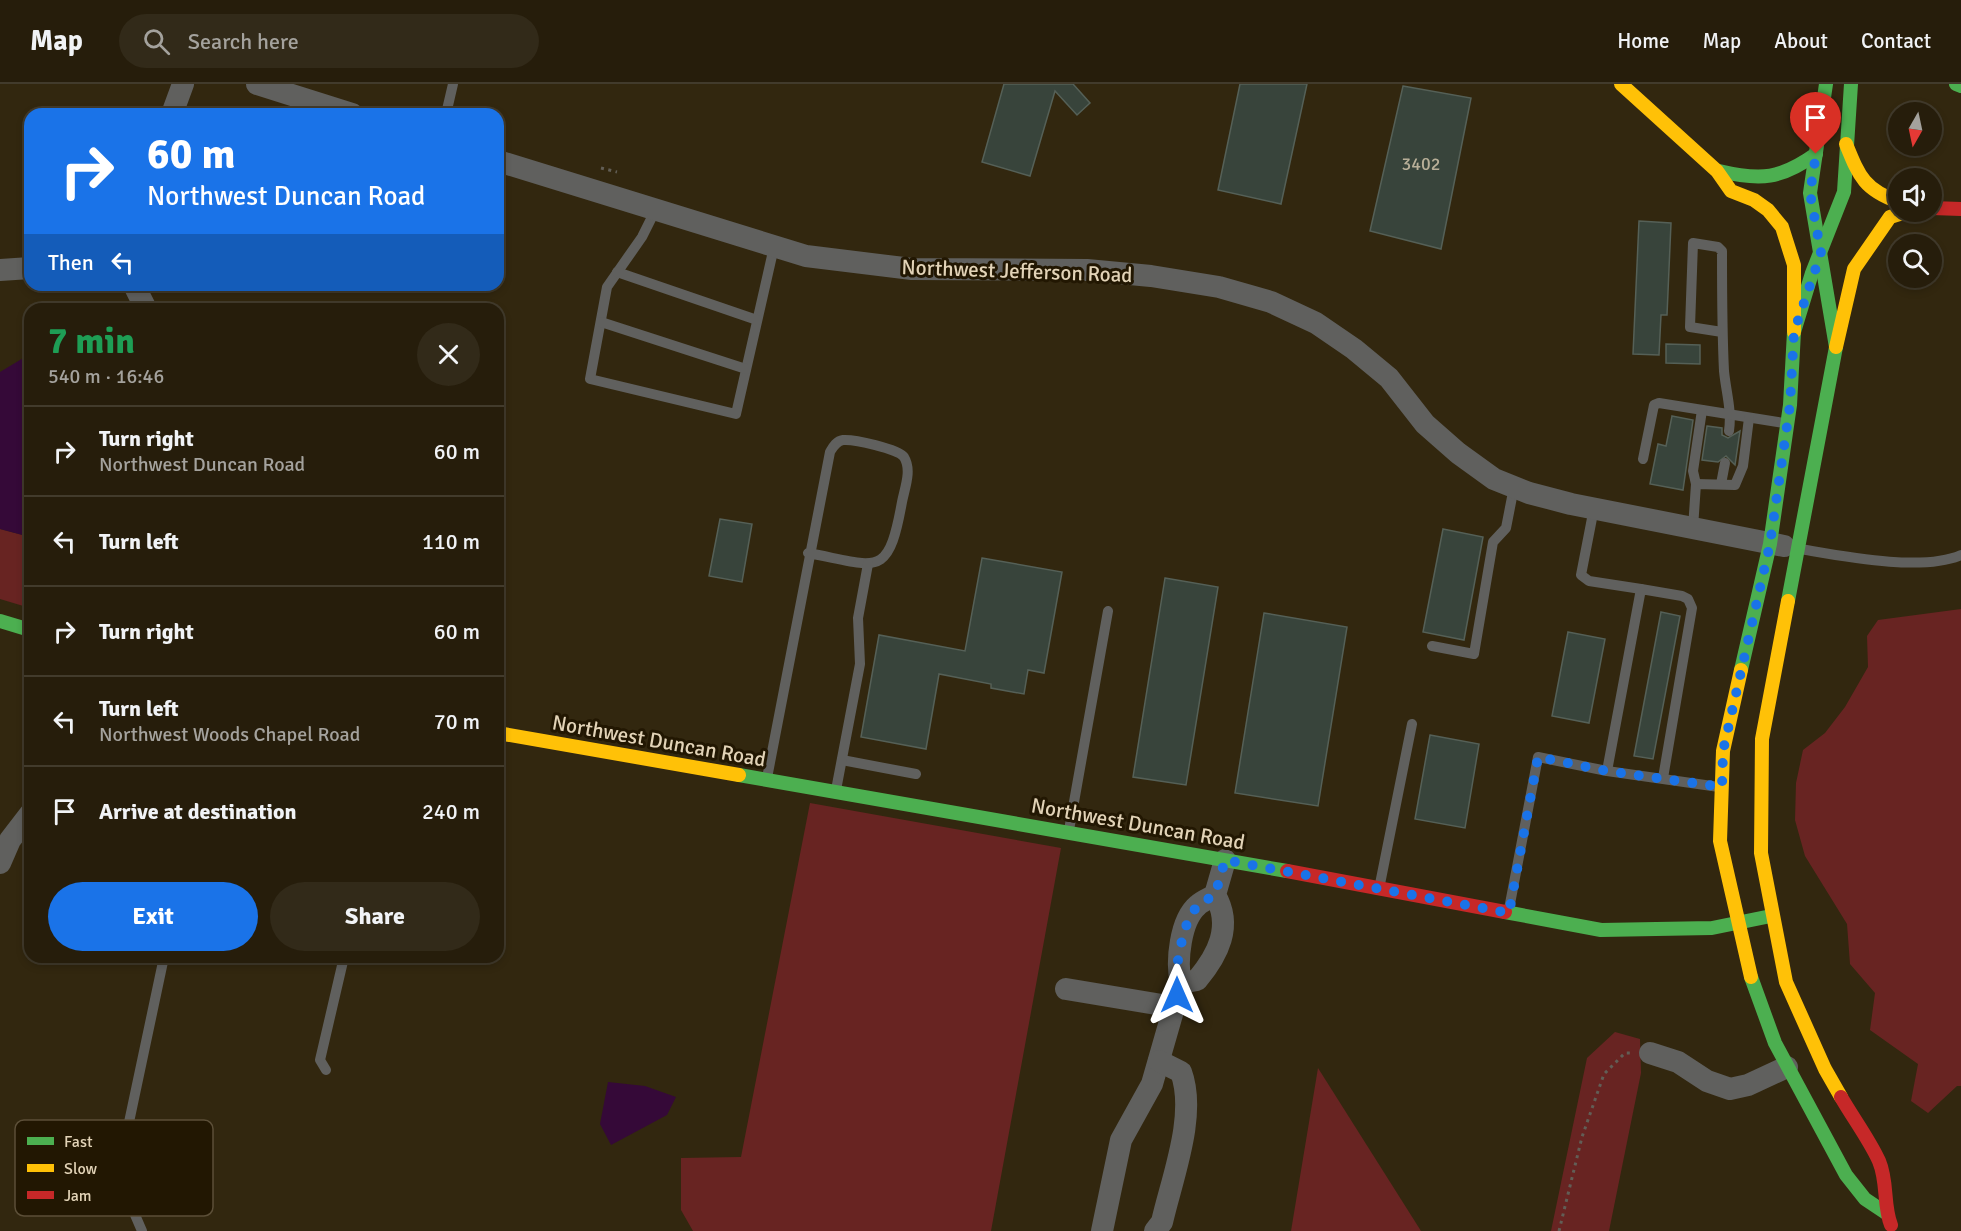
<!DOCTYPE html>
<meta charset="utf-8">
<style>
:root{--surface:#261d0b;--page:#322a19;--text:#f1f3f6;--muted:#a4a29d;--line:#423b2c;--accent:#1a73e8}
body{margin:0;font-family:Signika,sans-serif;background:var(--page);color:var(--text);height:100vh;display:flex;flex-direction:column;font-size:22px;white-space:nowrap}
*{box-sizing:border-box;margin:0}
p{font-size:20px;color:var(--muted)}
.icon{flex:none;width:33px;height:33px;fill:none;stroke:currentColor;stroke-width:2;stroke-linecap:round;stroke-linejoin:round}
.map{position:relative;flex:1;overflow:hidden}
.sheet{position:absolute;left:24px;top:219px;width:480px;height:660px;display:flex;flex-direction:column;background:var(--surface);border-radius:18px;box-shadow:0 3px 9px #0003,0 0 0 2px var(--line)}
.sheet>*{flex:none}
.banner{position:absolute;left:24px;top:24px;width:480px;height:183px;border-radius:18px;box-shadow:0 3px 9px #0003,0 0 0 2px var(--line);background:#1a73e8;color:#fff;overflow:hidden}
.needle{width:39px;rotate:189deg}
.tools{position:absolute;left:1888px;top:18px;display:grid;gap:12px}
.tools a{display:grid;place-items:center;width:54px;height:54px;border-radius:50%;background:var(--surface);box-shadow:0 3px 9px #0003,0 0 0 2px var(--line);font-size:30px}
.pin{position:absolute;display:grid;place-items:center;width:51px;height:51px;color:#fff;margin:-62px -26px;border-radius:50% 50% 50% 0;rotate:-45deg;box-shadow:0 0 6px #0007}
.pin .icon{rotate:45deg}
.me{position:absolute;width:66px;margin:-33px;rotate:0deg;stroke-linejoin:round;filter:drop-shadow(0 0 4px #0008)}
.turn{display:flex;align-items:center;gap:21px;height:126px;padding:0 24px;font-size:27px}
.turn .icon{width:78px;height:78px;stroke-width:2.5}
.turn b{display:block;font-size:42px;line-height:51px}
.then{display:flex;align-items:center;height:57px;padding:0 24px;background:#0003;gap:12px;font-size:22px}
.round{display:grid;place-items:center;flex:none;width:63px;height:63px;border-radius:32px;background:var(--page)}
.headline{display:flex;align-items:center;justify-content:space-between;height:102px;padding:0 24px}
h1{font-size:36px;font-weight:700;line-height:45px;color:#1e9e55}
.action{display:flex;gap:12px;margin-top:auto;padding:12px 24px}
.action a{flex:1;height:69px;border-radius:36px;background:var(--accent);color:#fff;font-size:24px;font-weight:700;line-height:69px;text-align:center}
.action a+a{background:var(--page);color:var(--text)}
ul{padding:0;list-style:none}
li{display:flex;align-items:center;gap:18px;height:90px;padding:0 24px;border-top:2px solid var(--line)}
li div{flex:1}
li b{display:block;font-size:22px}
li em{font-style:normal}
header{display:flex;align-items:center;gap:36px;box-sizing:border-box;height:84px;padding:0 30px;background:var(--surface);border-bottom:2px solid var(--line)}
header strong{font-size:28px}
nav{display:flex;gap:33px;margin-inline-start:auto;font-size:21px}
.search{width:420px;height:54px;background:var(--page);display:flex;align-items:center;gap:15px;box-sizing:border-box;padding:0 21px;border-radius:33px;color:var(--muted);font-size:22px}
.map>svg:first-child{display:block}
.green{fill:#682422}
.water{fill:#350938}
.building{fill:#38443b;stroke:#556057;stroke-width:1.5}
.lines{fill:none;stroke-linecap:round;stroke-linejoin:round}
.path{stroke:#625e56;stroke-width:3;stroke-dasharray:3 4.5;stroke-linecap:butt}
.lane{stroke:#60605e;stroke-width:10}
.street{stroke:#60605e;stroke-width:22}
.fast{stroke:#4caf50;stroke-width:14}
.slow{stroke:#ffc107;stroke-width:14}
.jam{stroke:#c62828;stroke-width:14}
.route{stroke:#1a73e8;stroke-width:10;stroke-dasharray:0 18}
.labels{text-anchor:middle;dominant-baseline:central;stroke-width:6;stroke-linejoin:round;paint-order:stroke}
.number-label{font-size:18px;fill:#b8af98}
.street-label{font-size:21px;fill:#e2d3b7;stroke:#221702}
.key{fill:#221702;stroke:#5c4f38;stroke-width:1.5}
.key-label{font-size:16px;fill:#e2d3b7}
</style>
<header>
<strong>Map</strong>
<div class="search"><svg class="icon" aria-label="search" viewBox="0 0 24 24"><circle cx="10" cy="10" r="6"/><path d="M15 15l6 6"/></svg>Search here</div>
<nav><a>Home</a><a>Map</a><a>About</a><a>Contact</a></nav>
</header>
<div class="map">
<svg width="1961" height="1147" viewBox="0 0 1961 1147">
<rect width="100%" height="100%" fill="#32270f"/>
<g class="green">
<polygon points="0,445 30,453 30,524 0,515"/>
<polygon points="1961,525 1961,1002 1957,1002 1928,1029 1911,1017 1918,980 1870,946 1875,909 1850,880 1847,840 1805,772 1795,736 1796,699 1803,666 1825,649 1845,623 1868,583 1867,552 1878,536"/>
<polygon points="810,719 1061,764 991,1147 693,1147 681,1126 681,1074 741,1073"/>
<polygon points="1615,948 1640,955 1641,989 1609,1147 1551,1147 1587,974"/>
<polygon points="1318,984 1421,1147 1291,1147"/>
</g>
<g class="water">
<polygon points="30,270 30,453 0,445 0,288"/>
<polygon points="608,998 645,1002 676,1013 667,1031 611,1061 600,1040"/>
</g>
<g class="building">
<polygon points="1004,0 1073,0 1090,19 1077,31 1055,7 1030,92 982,78"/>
<polygon points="1240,0 1307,0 1281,120 1218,106"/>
<polygon points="1403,2 1471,14 1441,165 1370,147"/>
<polygon points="1639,137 1671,139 1667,231 1661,231 1659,271 1633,270"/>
<polygon points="1666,260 1700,261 1700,280 1666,279"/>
<polygon points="1672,332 1693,336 1683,406 1650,400 1658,360 1666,362"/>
<polygon points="1707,342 1722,344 1722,351 1728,354 1740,347 1735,381 1726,372 1718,378 1702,376"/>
<polygon points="720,435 752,440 742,498 709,492"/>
<polygon points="1443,445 1483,453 1464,556 1423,548"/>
<polygon points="982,474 1062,488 1044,589 1028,586 1024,610 991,604 991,600 939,590 926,665 861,653 879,551 965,567"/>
<polygon points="1165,494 1218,503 1186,701 1133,693"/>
<polygon points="1661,528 1680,532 1653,675 1634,672"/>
<polygon points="1264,529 1347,543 1318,722 1235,709"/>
<polygon points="1568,548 1605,555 1589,639 1552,632"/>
<polygon points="1430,651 1479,660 1465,744 1415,735"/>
</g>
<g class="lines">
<g class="path">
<polyline points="601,84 617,88"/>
<polyline points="1559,1147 1582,1053 1604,990 1625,969 1630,969"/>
</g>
<g class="lane">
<polyline points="446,30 453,0"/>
<polyline points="655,127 642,153 607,203 590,295 736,330 774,163"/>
<polyline points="617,188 757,236"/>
<polyline points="601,238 746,285"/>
<path d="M1722,248L1690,243L1693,159L1718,163L1722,167C1722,207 1722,247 1724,287C1726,308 1732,326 1729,347"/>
<polyline points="1643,375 1654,321 1659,319 1784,339"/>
<polyline points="1696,400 1693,387 1702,326"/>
<polyline points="1721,400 1725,379"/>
<polyline points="1594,424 1581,491 1589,497 1641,505"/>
<polyline points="1693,444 1696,400 1735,401 1743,382 1749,334"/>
<path d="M1800,465C1842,472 1922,488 1961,471"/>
<polyline points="1432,562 1474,570 1493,458 1506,444 1514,403"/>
<polyline points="842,676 916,690"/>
<polyline points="1607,687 1641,505 1682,512 1688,515 1692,524 1663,694"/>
<path d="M767,694L830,368C833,363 836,357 843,356C854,355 898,365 904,373C912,386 905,403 902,418C888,496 878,482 808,469"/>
<polyline points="836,706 860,580 858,534 868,480"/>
<polyline points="1069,746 1108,527"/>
<polyline points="1380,800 1412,640"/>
<polyline points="1509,825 1538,673 1607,687 1719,703"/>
<polyline points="326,986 320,976 344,873"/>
<polyline points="142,1147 123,1103 121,1076 164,873"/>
</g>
<g class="street">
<polyline points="257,0 352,30"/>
<polyline points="172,30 183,0"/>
<polyline points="498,77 806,172 912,185 1087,186 1151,192 1219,203 1271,218 1316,239 1354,265 1389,294 1425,340 1458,369 1494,395 1529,409 1571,420 1784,462"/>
<polyline points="0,186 30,184"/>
<polyline points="134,201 146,225"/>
<polyline points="0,779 10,756 30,730"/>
<path d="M1215,811C1233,842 1218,871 1197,896L1181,899C1176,878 1180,836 1198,821C1202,817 1210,814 1215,811L1225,776"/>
<polyline points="1066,905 1174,923"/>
<polyline points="1650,969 1678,978 1707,997 1730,1005 1748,1001 1787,983"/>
<polyline points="1102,1147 1121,1056 1152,1000 1181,899"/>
<path d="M1155,1147L1162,1138C1172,1094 1197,1031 1181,988L1159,977"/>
</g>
<g class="fast">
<polyline points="1956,0 1961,2"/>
<path d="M1719,87C1761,97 1781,95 1816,70"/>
<polyline points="1788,517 1836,263 1810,109 1826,0"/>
<polyline points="0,537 30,546"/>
<polyline points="1741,586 1770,460 1790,321 1794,248 1812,189 1844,108 1851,0"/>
<polyline points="739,691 1287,787"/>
<polyline points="1505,828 1601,846 1712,844 1771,832"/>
<polyline points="1751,893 1775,959 1846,1091 1865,1115 1886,1129"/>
</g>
<g class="slow">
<polyline points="1621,0 1717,87 1731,107 1754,116 1768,126 1782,143 1794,181 1794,248"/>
<path d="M1846,60C1859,92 1864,106 1899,118"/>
<polyline points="1836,263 1854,185 1890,133 1906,128"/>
<polyline points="1788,517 1762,655 1761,769 1786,898 1825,985 1841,1013"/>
<polyline points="1741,586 1723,667 1720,757 1751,893"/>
<polyline points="498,649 739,691"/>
</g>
<g class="jam">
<polyline points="1932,124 1961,125"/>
<polyline points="1287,787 1505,828"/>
<path d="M1841,1013C1853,1034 1869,1055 1879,1077C1888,1098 1883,1121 1891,1141"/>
</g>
</g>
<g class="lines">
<polyline class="route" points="1177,911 1181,899 1177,881 1184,846 1197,821 1215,811 1225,776 1509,829 1538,673 1607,687 1722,703 1723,667 1770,460 1790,321 1794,248 1821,169 1810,109 1816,70"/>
</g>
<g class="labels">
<g class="number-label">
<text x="1421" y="80">3402</text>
</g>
<g class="street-label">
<text transform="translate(1017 187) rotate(2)">Northwest Jefferson Road</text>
<text transform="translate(659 657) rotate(10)">Northwest Duncan Road</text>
<text transform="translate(1138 740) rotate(10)">Northwest Duncan Road</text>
</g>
</g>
<rect x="15" y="1036" width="198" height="96" rx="9" class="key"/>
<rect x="27" y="1053" width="27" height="8" fill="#4caf50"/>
<rect x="27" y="1080" width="27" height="8" fill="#ffc107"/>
<rect x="27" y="1107" width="27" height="8" fill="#c62828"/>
<g class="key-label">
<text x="64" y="1063">Fast</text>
<text x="64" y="1090">Slow</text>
<text x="64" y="1117">Jam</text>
</g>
</svg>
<div class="tools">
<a><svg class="needle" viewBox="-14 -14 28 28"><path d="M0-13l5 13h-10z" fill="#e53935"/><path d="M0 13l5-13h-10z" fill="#a4a29d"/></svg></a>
<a><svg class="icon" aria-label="sound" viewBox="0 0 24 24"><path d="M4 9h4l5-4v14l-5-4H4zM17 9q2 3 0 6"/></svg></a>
<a><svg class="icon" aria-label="search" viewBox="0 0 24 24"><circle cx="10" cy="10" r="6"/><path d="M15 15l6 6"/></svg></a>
</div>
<div class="pin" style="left:1816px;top:70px;background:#d93025"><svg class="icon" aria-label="arrive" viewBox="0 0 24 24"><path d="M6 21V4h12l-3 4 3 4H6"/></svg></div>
<svg class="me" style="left:1177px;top:911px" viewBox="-20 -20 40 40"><path d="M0-17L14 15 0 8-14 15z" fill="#1a73e8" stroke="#fff" stroke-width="4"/></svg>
<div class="banner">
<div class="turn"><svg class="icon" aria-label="right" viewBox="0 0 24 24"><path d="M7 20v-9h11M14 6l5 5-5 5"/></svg><div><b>60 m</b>Northwest Duncan Road</div></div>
<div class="then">Then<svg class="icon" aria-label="left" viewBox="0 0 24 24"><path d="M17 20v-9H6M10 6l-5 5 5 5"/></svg></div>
</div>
<section class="sheet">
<div class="headline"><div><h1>7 min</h1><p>540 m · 16:46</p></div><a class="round"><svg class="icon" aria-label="close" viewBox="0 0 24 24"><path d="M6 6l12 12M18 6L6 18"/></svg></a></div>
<ul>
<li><svg class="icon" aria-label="right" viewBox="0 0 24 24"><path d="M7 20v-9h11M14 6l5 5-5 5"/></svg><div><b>Turn right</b><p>Northwest Duncan Road</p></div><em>60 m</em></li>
<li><svg class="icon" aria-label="left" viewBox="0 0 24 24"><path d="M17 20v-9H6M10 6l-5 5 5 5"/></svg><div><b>Turn left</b></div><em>110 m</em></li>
<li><svg class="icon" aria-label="right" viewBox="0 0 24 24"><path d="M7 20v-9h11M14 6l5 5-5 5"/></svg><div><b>Turn right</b></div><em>60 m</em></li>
<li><svg class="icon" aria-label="left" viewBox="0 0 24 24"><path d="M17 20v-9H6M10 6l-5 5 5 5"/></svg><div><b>Turn left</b><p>Northwest Woods Chapel Road</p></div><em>70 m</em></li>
<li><svg class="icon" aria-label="arrive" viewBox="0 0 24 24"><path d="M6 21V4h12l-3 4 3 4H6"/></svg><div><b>Arrive at destination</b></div><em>240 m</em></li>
</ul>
<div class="action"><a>Exit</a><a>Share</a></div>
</section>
</div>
